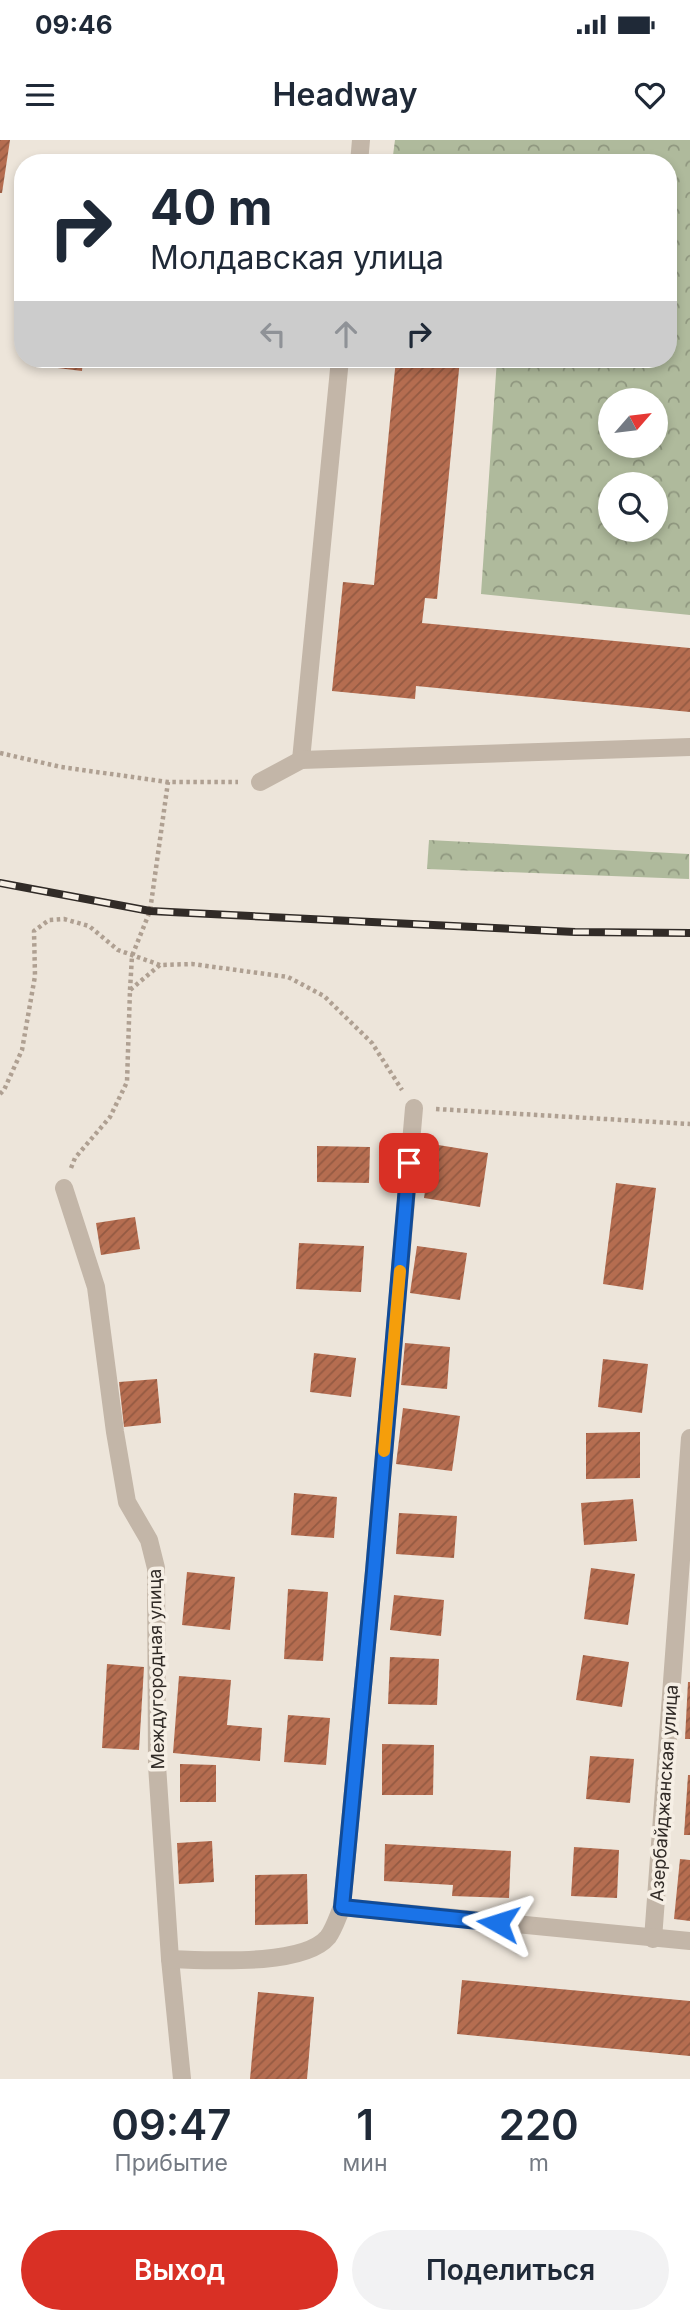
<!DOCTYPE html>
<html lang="ru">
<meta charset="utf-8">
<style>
:root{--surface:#fff;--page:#f2f2f3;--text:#1f2937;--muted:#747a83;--accent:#d93025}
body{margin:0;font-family:Inter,sans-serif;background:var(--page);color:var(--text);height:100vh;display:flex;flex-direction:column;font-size:26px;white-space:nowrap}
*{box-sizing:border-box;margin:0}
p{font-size:23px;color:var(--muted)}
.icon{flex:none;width:38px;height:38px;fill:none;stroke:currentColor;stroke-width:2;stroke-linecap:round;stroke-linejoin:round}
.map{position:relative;height:1939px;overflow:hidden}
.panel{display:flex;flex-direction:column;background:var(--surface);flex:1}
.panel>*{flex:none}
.guide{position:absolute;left:14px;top:14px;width:663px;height:214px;border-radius:28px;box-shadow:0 4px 10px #0003;background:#fff;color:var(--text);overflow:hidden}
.needle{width:46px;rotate:62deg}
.buttons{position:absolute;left:598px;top:248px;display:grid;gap:14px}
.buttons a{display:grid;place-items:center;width:70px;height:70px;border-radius:50%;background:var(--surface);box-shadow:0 4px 10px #0003;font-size:35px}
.pin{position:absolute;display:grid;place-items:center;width:60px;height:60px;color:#fff;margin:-30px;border-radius:14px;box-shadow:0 4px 10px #0006}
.me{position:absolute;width:77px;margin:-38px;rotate:276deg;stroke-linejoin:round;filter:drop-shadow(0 0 5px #0008)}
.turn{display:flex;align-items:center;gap:24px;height:147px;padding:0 21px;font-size:32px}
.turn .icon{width:91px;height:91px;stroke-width:2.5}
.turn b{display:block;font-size:49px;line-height:60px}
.lanes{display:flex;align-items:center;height:66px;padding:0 21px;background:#0003;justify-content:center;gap:35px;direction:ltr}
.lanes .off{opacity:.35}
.eta{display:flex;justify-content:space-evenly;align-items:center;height:119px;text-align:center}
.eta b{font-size:42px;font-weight:600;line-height:49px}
.primary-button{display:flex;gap:14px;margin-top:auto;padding:14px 21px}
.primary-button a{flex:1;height:80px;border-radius:42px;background:var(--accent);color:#fff;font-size:28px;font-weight:600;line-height:80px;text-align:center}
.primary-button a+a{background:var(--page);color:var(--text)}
.status{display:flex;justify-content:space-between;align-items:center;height:49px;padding:0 35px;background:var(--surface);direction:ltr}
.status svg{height:19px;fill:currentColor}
header{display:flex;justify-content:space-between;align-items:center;height:91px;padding:0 21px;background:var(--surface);font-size:32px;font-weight:600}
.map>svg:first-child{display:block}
.forest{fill:url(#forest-crowns);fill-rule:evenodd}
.building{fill:url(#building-hatch)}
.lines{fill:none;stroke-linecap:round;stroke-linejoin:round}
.path{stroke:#afa092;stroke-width:4.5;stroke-dasharray:3.5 3.5;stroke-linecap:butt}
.minor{stroke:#c3b6a8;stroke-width:18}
.rail-casing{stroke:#312b27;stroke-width:8}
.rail{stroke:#f6efe5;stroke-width:5;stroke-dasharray:16;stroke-linecap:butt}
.route-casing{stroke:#114b97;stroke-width:18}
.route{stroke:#1a73e8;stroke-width:12}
.slow{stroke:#f59e0b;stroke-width:12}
.labels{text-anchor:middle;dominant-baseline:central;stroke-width:7;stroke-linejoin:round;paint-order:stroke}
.street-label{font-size:18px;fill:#312b27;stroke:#f6efe5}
</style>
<div class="status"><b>09:46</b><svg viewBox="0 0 49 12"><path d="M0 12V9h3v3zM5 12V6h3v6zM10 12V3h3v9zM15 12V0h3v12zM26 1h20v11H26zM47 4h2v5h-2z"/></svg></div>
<header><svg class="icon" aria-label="menu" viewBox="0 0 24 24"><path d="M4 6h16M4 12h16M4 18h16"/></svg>Headway<svg class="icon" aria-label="heart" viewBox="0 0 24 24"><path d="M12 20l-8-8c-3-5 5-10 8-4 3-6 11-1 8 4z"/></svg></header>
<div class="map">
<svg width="690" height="1939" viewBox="0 0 690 1939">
<defs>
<pattern id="forest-crowns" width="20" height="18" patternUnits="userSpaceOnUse" patternTransform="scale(1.75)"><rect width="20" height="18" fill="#afba9c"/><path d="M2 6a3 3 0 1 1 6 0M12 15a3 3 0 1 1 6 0" fill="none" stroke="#8f977f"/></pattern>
<pattern id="building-hatch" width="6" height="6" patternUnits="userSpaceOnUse" patternTransform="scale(1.75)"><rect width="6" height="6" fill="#b56d50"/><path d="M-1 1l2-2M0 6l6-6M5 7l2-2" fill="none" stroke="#945a42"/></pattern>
</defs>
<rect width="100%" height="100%" fill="#ede5da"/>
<g class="forest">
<path d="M395,0H690V475L481,454L497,219H668V23H392ZM611,261H656V306H611ZM611,345H656V390H611Z"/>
<polygon points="429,700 689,714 689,739 427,729"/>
</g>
<g class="building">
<polygon points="0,0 10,0 2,53 0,53"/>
<polygon points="42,219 83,219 82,231 41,226"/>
<polygon points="396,219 460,219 437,459 425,458 422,483 690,508 690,572 416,546 415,559 332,551 343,442 374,445"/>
<polygon points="432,1004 488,1013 480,1067 424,1058"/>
<polygon points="317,1006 370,1007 369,1043 317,1042"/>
<polygon points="616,1043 656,1048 643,1150 603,1144"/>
<polygon points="135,1077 140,1109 101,1115 96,1083"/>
<polygon points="299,1103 364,1106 361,1152 296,1149"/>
<polygon points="417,1106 467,1113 460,1160 410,1153"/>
<polygon points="405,1203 450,1207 447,1249 401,1245"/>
<polygon points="314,1213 356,1218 351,1257 310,1252"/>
<polygon points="603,1219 648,1224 642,1273 598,1267"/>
<polygon points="157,1239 161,1283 124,1287 119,1242"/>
<polygon points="403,1268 460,1276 452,1331 396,1324"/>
<polygon points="640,1292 640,1338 586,1339 586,1293"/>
<polygon points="294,1353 337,1357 334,1398 291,1395"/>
<polygon points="633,1359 637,1401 584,1405 581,1363"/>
<polygon points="399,1373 457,1376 454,1418 396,1414"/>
<polygon points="591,1428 635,1434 628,1485 584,1479"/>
<polygon points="187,1432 235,1437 230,1490 182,1485"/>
<polygon points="288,1449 328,1452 323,1521 284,1519"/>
<polygon points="394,1455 444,1460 441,1496 390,1490"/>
<polygon points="583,1515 629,1522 622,1567 576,1560"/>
<polygon points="390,1517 439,1519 437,1565 388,1564"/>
<polygon points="107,1524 144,1527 139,1610 102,1608"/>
<polygon points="179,1536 231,1540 227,1585 262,1588 260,1621 173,1613"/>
<polygon points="688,1542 690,1542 690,1599 685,1599"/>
<polygon points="288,1575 330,1578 326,1625 284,1622"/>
<polygon points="382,1604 434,1605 433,1655 382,1655"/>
<polygon points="590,1616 634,1619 630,1663 586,1659"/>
<polygon points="180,1624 216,1625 216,1662 180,1662"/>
<polygon points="688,1635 690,1635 690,1695 684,1695"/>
<polygon points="212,1701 214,1742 179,1744 177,1703"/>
<polygon points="385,1704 511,1711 509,1758 452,1756 453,1745 384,1741"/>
<polygon points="574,1707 619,1710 617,1758 571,1756"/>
<polygon points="680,1719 690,1720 690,1781 674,1779"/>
<polygon points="307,1734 308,1784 255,1785 255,1735"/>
<polygon points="462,1840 690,1861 690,1916 457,1894"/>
<polygon points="258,1852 314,1857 307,1939 250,1939"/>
</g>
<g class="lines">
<g class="path">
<polyline points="0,613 61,627 168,642 238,642"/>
<polyline points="130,850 132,816 150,771 168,642"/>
<polyline points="0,954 4,950 22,910 35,836 34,791 49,780 64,779 89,786 118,810 160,825"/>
<polyline points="436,969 690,984"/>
<polyline points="71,1028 75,1018 110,977 127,942 130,850 160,825 192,824 288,837 324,856 372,903 402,950"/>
</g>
<g class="minor">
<polyline points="359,23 361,0"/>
<polyline points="301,620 340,219"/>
<polyline points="260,642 301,620 690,607"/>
<polyline points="64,1048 96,1147 115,1292 127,1362 149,1400 156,1428 157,1625 170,1819 182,1939"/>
<polyline points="342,1767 374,1431 414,968"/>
<polyline points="653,1799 690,1298"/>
<path d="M170,1819C207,1820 303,1827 328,1797C334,1789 338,1776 342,1767L690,1801"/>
</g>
<defs>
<polyline id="rail" points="0,743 150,771 575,792 690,793"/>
</defs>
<use href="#rail" class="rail-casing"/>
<use href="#rail" class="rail"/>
</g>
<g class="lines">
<defs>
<polyline id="route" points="409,1023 374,1431 342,1767 498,1783"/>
</defs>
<use href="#route" class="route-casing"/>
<use href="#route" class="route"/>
<polyline class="slow" points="384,1311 400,1131"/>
</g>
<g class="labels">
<g class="street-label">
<text transform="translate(156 1529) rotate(-91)">Междугородная улица</text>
<text transform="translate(664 1653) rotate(-86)">Азербайджанская улица</text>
</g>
</g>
</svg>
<div class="buttons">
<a><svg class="needle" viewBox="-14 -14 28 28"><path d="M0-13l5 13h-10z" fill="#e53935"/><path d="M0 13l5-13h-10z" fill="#747a83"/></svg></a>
<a><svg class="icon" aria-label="search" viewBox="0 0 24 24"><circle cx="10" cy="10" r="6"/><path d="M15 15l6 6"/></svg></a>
</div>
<div class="pin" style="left:409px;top:1023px;background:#d93025"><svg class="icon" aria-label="arrive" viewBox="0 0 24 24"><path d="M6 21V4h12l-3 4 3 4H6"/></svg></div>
<svg class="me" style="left:498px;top:1783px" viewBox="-20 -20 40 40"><path d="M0-17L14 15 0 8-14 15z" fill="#1a73e8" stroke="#fff" stroke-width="4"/></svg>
<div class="guide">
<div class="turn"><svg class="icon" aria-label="right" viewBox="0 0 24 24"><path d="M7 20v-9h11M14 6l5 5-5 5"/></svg><div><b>40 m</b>Молдавская улица</div></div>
<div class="lanes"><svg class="icon off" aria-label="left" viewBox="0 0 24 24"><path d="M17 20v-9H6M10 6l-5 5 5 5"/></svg><svg class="icon off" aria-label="ahead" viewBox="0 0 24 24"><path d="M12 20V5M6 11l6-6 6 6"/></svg><svg class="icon" aria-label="right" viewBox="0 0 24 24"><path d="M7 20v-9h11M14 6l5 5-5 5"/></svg></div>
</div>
</div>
<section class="panel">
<div class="eta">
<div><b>09:47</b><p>Прибытие</p></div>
<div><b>1</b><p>мин</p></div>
<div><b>220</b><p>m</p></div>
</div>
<div class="primary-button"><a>Выход</a><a>Поделиться</a></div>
</section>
